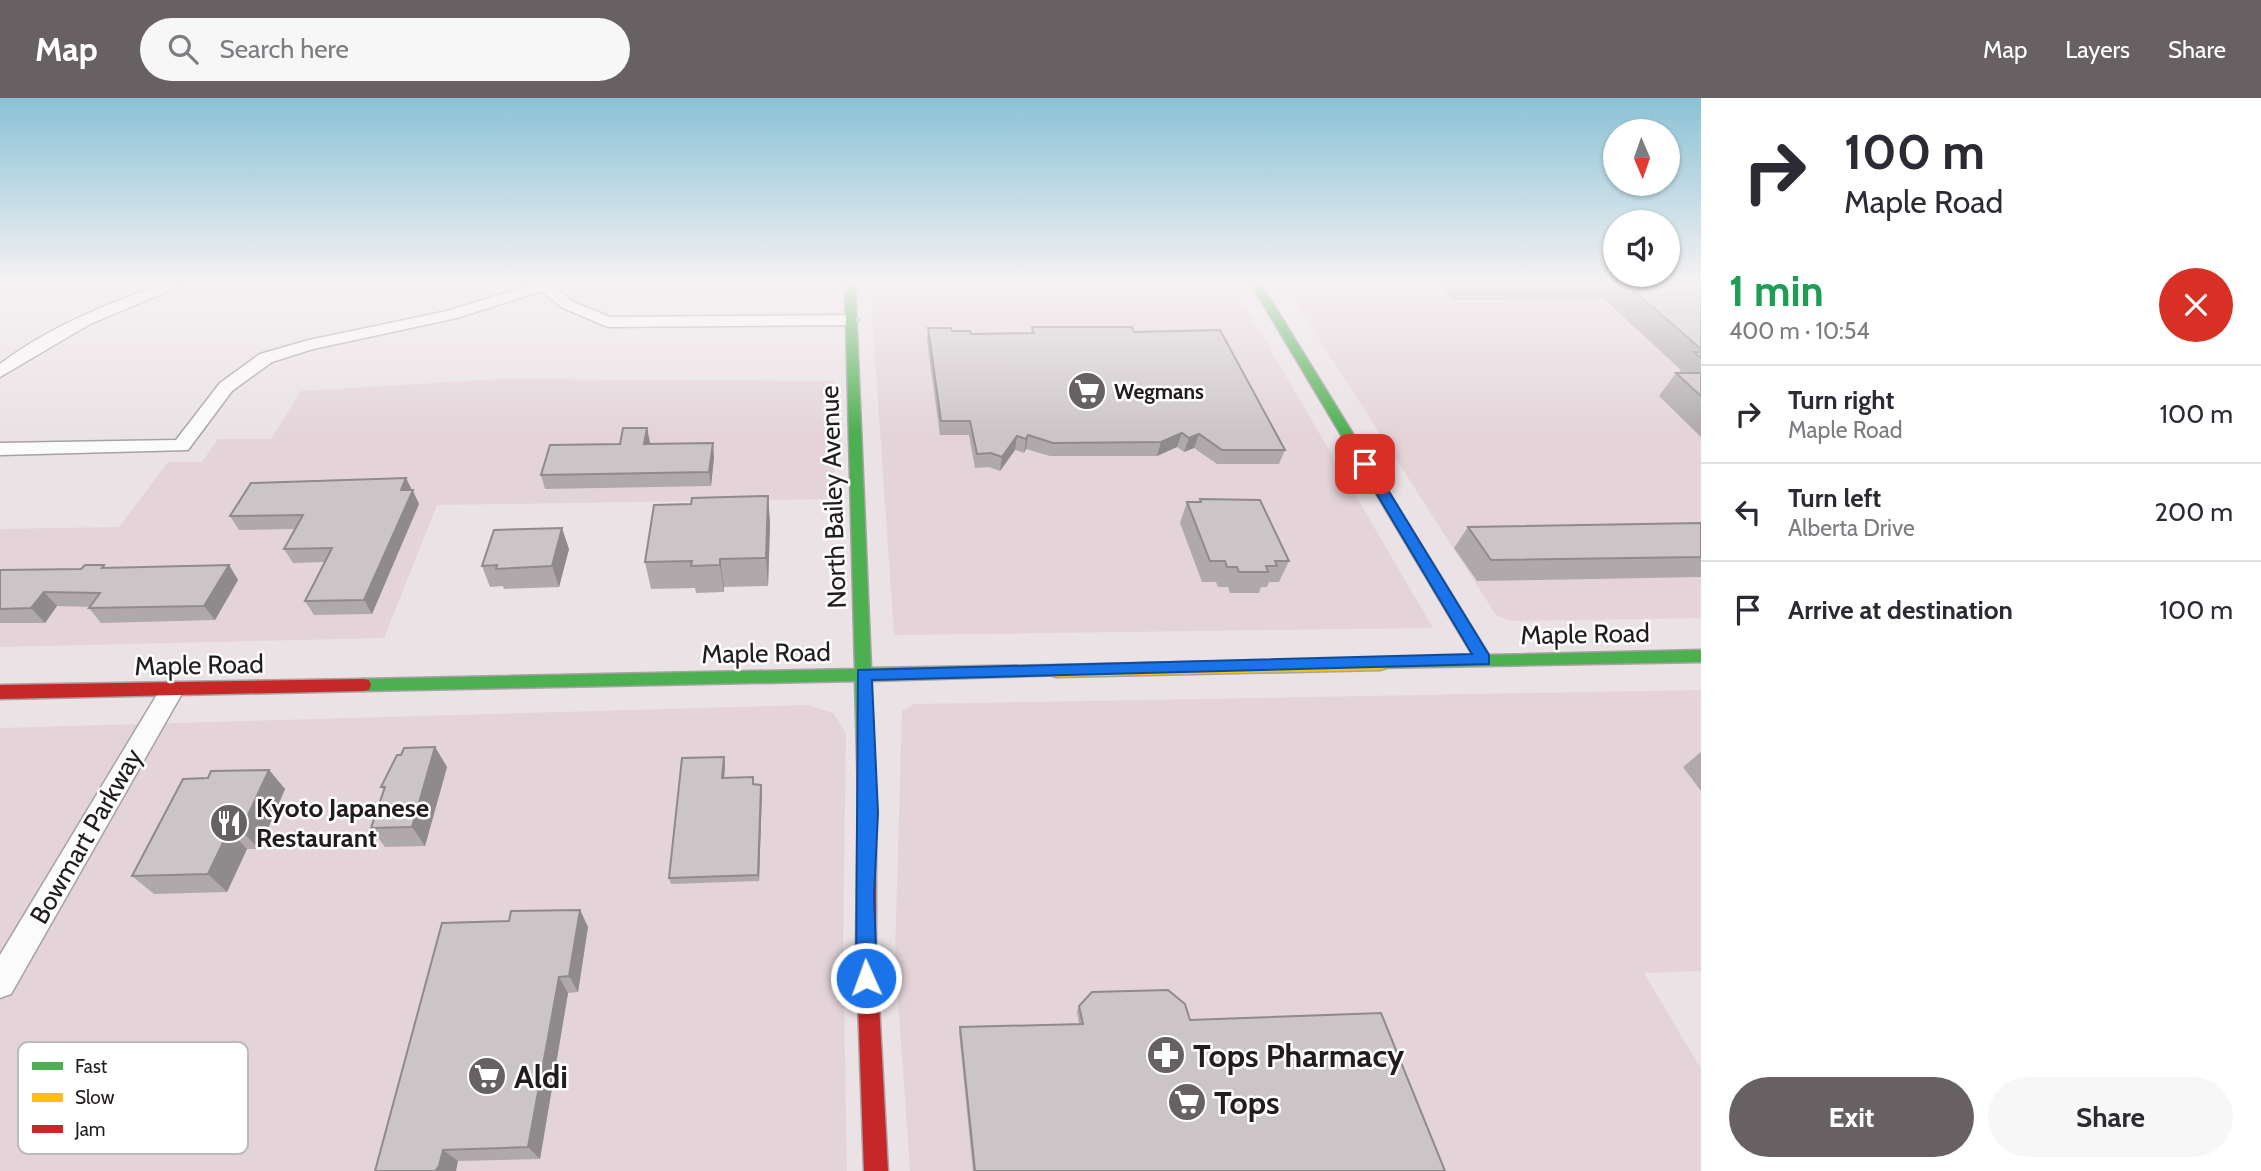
<!DOCTYPE html>
<meta charset="utf-8">
<style>
:root{--surface:#fff;--page:#f7f7f7;--text:#2b2b33;--muted:#7c7c81;--line:#e1e1e2;--accent:#676164}
body{margin:0;font-family:Cabin,sans-serif;background:var(--page);color:var(--text);height:100vh;display:flex;flex-direction:column;font-size:26px;white-space:nowrap}
*{box-sizing:border-box;margin:0}
p{font-size:23px;color:var(--muted)}
.icon{flex:none;width:38px;height:38px;fill:none;stroke:currentColor;stroke-width:2;stroke-linecap:round;stroke-linejoin:round}
.map{position:relative;flex:1;overflow:hidden}
.sheet{display:flex;flex-direction:column;background:var(--surface);width:560px}
.sheet>*{flex:none}
.banner{background:#fff;color:var(--text);overflow:hidden}
.needle{width:46px;rotate:178deg}
.fabs{position:absolute;left:1603px;top:21px;display:grid;gap:14px}
.fabs a{display:grid;place-items:center;width:77px;height:77px;border-radius:50%;background:var(--surface);box-shadow:0 2px 5px #0004;font-size:35px}
.pin{position:absolute;display:grid;place-items:center;width:60px;height:60px;color:#fff;margin:-30px;border-radius:14px;box-shadow:0 4px 10px #0006}
.me{position:absolute;width:77px;margin:-38px;rotate:358deg;stroke-linejoin:round;filter:drop-shadow(0 0 5px #0008)}
.turn{display:flex;align-items:center;gap:24px;height:147px;padding:0 28px;font-size:32px}
.turn .icon{width:91px;height:91px;stroke-width:2.5}
.turn b{display:block;font-size:49px;line-height:60px}
.round{display:grid;place-items:center;flex:none;width:74px;height:74px;border-radius:37px;background:var(--page)}
.overview{display:flex;align-items:center;justify-content:space-between;height:119px;padding:0 28px}
h1{font-size:42px;font-weight:800;line-height:52px;color:#1e9e55}
.cta{display:flex;gap:14px;margin-top:auto;padding:14px 28px}
.cta a{flex:1;height:80px;border-radius:42px;background:var(--accent);color:#fff;font-size:28px;font-weight:800;line-height:80px;text-align:center}
.cta a+a{background:var(--page);color:var(--text)}
ul{padding:0;list-style:none}
li{display:flex;align-items:center;gap:21px;height:98px;padding:0 28px;border-top:2px solid var(--line)}
li div{flex:1}
li b{display:block;font-size:26px}
li em{font-style:normal}
header{display:flex;align-items:center;gap:42px;box-sizing:border-box;height:98px;padding:0 35px;background:var(--accent);color:#fff}
header strong{font-size:33px}
nav{display:flex;gap:38px;margin-inline-start:auto;font-size:24px}
.search{width:490px;height:63px;background:var(--page);display:flex;align-items:center;gap:18px;box-sizing:border-box;padding:0 24px;border-radius:38px;color:var(--muted);font-size:26px}
main{display:flex;flex:1;min-height:0}
.map>svg:first-child{display:block}
.built{fill:#e4d4d9}
.lines{fill:none;stroke-linecap:round;stroke-linejoin:round}
.street-casing{stroke:#a7a2a4;stroke-width:3}
.fast-casing{stroke:#a7a2a4;stroke-width:3}
.slow-casing{stroke:#a7a2a4;stroke-width:3}
.jam-casing{stroke:#a7a2a4;stroke-width:3}
.street{fill:#fcfbfb;fill-rule:evenodd}
.fast{fill:#4caf50;fill-rule:evenodd}
.slow{fill:#ffc107;fill-rule:evenodd}
.jam{fill:#c62828;fill-rule:evenodd}
.wall{fill:#afa9ac}
.shaded-wall{fill:#8f8a8c}
.building{fill:#ccc5c8;stroke:#8f8a8c;stroke-width:2}
.route{fill:#1a73e8;stroke:#114b97;stroke-width:2}
.labels{text-anchor:middle;dominant-baseline:central;stroke-width:5;stroke-linejoin:round;paint-order:stroke}
.far-poi-label{font-size:21px;font-weight:bold;fill:#211c1e;stroke:#fff;text-anchor:start}
.street-label{font-size:26px;fill:#211c1e;stroke:#fff}
.poi-label{font-size:26px;font-weight:bold;fill:#211c1e;stroke:#fff;text-anchor:start}
.near-poi-label{font-size:32px;font-weight:bold;fill:#211c1e;stroke:#fff;text-anchor:start}
.key{fill:#fff;stroke:#bcbbbc;stroke-width:2}
.key-label{font-size:19px;fill:#211c1e}
</style>
<header>
<strong>Map</strong>
<div class="search"><svg class="icon" aria-label="search" viewBox="0 0 24 24"><circle cx="10" cy="10" r="6"/><path d="M15 15l6 6"/></svg>Search here</div>
<nav><a>Map</a><a>Layers</a><a>Share</a></nav>
</header>
<main>
<div class="map">
<svg width="1701" height="1073" viewBox="0 0 1701 1073">
<rect width="100%" height="100%" fill="#eae2e5"/>
<g class="built">
<polygon points="870,186 1232,186 1433,530 894,537"/>
<polygon points="1284,186 1701,186 1701,520 1511,523 1496,517"/>
<polygon points="500,281 834,283 835,401 437,407 384,540 0,549 0,431 119,429 168,364 202,364 218,341 271,341 301,293"/>
<polygon points="1701,592 1701,873 1644,875 1701,971 1701,1073 910,1073 895,859 902,613 914,606"/>
<polygon points="808,607 833,615 846,635 843,844 847,1073 0,1073 0,630"/>
</g>
<g class="lines">
<defs>
<g id="street">
<path d="M163,186H185L90,226L0,279V266C49,229 106,206 163,186Z"/>
<polygon points="534,186 555,186 554,188 573,204 610,219 851,217 859,222 851,227 608,229 563,210 541,193 457,220 313,251 272,264 232,293 188,352 0,357 0,345 176,342 220,285 260,256 309,242 447,213"/>
<polygon points="172,583 180,585 184,592 180,599 11,896 0,900 0,857 164,585"/>
</g>
<g id="fast">
<polygon points="845,186 855,186 871,570 1056,567 1062,569 1064,573 1062,577 871,583 876,696 873,702 867,704 861,702 858,696 855,583 363,593 357,592 355,587 357,582 363,581 855,571"/>
<polygon points="1251,186 1261,186 1489,557 1701,552 1701,564 1374,570 1372,566 1374,562 1380,560 1473,558"/>
</g>
<polygon id="slow" points="1380,560 1386,562 1388,566 1386,570 1380,572 1056,579 1050,577 1048,573 1050,569 1056,567"/>
<g id="jam">
<polygon points="363,581 369,582 371,587 369,592 363,593 0,601 0,587"/>
<polygon points="867,688 873,690 876,696 876,849 888,1073 864,1073 856,849 858,696 861,690"/>
</g>
</defs>
<use href="#street" class="street-casing"/>
<use href="#fast" class="fast-casing"/>
<use href="#slow" class="slow-casing"/>
<use href="#jam" class="jam-casing"/>
<use href="#street" class="street"/>
<use href="#fast" class="fast"/>
<use href="#slow" class="slow"/>
<use href="#jam" class="jam"/>
</g>
<g class="wall">
<polygon points="1439,186 1701,186 1701,339 1659,298 1676,275 1678,275 1681,272 1604,201 1453,202"/>
<polygon points="1032,229 1134,234 1285,352 1279,366 1217,366 1194,350 1184,354 1177,349 1157,358 1050,358 1026,351 1024,355 1015,352 1000,373 989,369 975,370 969,337 940,337 927,243 928,230 971,236 1031,235"/>
<polygon points="647,330 649,346 714,359 711,388 545,391 541,377 620,346"/>
<polygon points="412,392 413,392 419,406 372,516 314,517 305,503 325,464 293,465 284,451 295,431 239,432 230,418"/>
<polygon points="768,398 770,426 768,488 724,489 724,494 696,495 695,490 651,491 645,464 691,406"/>
<polygon points="1200,401 1289,463 1279,484 1269,484 1267,489 1261,489 1259,495 1230,495 1228,489 1218,489 1216,484 1202,484 1180,425 1187,404 1199,404"/>
<polygon points="1701,425 1701,479 1477,483 1454,450 1468,429"/>
<polygon points="569,451 559,489 504,491 503,488 490,489 482,468"/>
<polygon points="104,467 107,470 229,467 238,482 215,522 101,525 89,510 90,509 57,508 45,525 0,525 0,472 81,471"/>
<polygon points="435,649 447,669 425,748 385,749 371,730 384,693 381,689 401,657"/>
<polygon points="1701,654 1701,693 1683,669"/>
<polygon points="725,665 724,680 754,686 762,693 759,783 671,786 669,780"/>
<polygon points="269,672 285,691 259,751 247,751 227,794 154,796 132,778 208,680"/>
<polygon points="580,812 588,829 578,894 568,895 540,1061 458,1063 375,1073 509,823"/>
<polygon points="1079,908 1190,922 1445,1073 973,1073 959,934 960,929 1079,926 1077,913"/>
</g>
<g class="shaded-wall">
<polygon points="647,330 650,344 647,360 644,346"/>
<polygon points="1182,335 1177,349 1157,358 1161,344"/>
<polygon points="1199,336 1194,350 1184,354 1189,340"/>
<polygon points="1028,337 1026,351 1024,355 1026,341"/>
<polygon points="1017,338 1015,352 1000,373 1002,359"/>
<polygon points="713,345 714,359 711,388 709,374"/>
<polygon points="406,380 419,406 372,516 364,502 401,392"/>
<polygon points="768,398 770,426 768,488 766,460"/>
<polygon points="562,430 569,451 559,489 552,468"/>
<polygon points="720,461 724,489 724,494 720,467"/>
<polygon points="229,467 238,482 215,522 204,508"/>
<polygon points="44,494 57,508 45,525 31,510"/>
<polygon points="435,649 447,669 425,748 412,729"/>
<polygon points="724,659 725,665 724,686 722,680"/>
<polygon points="269,672 285,691 259,751 241,732"/>
<polygon points="761,687 762,693 759,783 758,777"/>
<polygon points="229,732 247,751 227,794 208,776"/>
<polygon points="580,812 588,829 578,894 569,878"/>
<polygon points="559,879 568,895 540,1061 528,1049"/>
<polygon points="443,1052 458,1063 456,1073 435,1073"/>
</g>
<g class="building">
<polygon points="1626,186 1701,186 1701,251"/>
<polygon points="1032,229 1132,229 1134,234 1220,232 1285,352 1222,352 1199,336 1189,340 1182,335 1161,344 1053,345 1028,337 1026,341 1017,338 1002,359 991,355 977,356 970,323 941,323 928,230 951,230 952,233 970,233 971,236 1034,235"/>
<polygon points="1694,254 1701,254 1701,260"/>
<polygon points="1676,275 1701,275 1701,298"/>
<polygon points="623,330 647,330 644,346 713,345 709,374 541,377 550,347 620,346"/>
<polygon points="406,380 401,392 413,392 364,502 305,503 332,450 284,451 303,417 230,418 251,385"/>
<polygon points="768,398 766,460 720,461 720,467 691,468 692,463 645,464 654,407 691,406 692,400"/>
<polygon points="1200,401 1260,402 1289,463 1275,463 1277,468 1266,468 1268,474 1239,474 1237,469 1227,469 1225,463 1210,463 1187,404 1201,404"/>
<polygon points="1701,425 1701,459 1491,462 1468,429"/>
<polygon points="562,430 552,468 496,471 497,467 482,468 494,432"/>
<polygon points="85,467 104,467 102,470 229,467 204,508 89,510 100,495 44,494 31,510 0,511 0,472 81,471"/>
<polygon points="435,649 412,729 371,730 385,689 381,689 397,657 401,657 404,650"/>
<polygon points="724,659 722,680 753,679 753,686 761,687 758,777 669,780 682,660"/>
<polygon points="269,672 241,732 229,732 208,776 132,778 183,681 208,680 211,673"/>
<polygon points="580,812 569,878 559,879 528,1049 443,1052 439,1068 435,1073 375,1073 442,825 509,823 511,813"/>
<polygon points="1168,892 1185,906 1190,922 1381,915 1445,1073 975,1073 960,929 1083,926 1079,908 1092,894"/>
</g>
<linearGradient id="sky" x2="0" y2="1"><stop stop-color="#8ac2d6"/><stop offset="0.55" stop-color="#f6f2f3"/><stop offset="1" stop-color="#f6f2f3" stop-opacity="0"/></linearGradient>
<rect width="1701" height="336" fill="url(#sky)"/>
<polygon class="route" points="1365,362 1372,366 1489,557 1489,566 872,582 878,715 874,798 877,880 874,888 866,891 859,888 856,880 858,572 1472,556 1359,366"/>
<defs>
<symbol id="supermarket-disc" viewBox="-11 -11 22 22"><circle r="9.5" fill="#676164" stroke="#fff"/><path d="M-6-5.5h2.5l.6 2H6L4.5 2H-2.5L-4.4-4H-6ZM-1.5 3.2a1.3 1.3 0 1 0 .1 0ZM3 3.2a1.3 1.3 0 1 0 .1 0Z" fill="#fff"/></symbol>
<symbol id="restaurant-disc" viewBox="-11 -11 22 22"><circle r="9.5" fill="#676164" stroke="#fff"/><path d="M-5-6h1v4h1v-4h1v4h1v-4h1v5L-1.5 .5V6h-2V.5L-5-1ZM5-6V6H3V1.5H1.5Q1.5-4 5-6Z" fill="#fff"/></symbol>
<symbol id="pharmacy-disc" viewBox="-11 -11 22 22"><circle r="9.5" fill="#676164" stroke="#fff"/><path d="M-2-6h4v4h4v4h-4v4h-4v-4h-4v-4h4Z" fill="#fff"/></symbol>
</defs>
<g fill-rule="evenodd">
<use href="#supermarket-disc" x="1065" y="271" width="44" height="44"/>
<use href="#restaurant-disc" x="207" y="703" width="44" height="44"/>
<use href="#pharmacy-disc" x="1144" y="935" width="44" height="44"/>
<use href="#supermarket-disc" x="465" y="956" width="44" height="44"/>
<use href="#supermarket-disc" x="1165" y="982" width="44" height="44"/>
</g>
<g class="labels">
<g class="far-poi-label">
<text x="1114" y="293">Wegmans</text>
</g>
<g class="street-label">
<text transform="translate(833 399) rotate(-92)">North Bailey Avenue</text>
<text transform="translate(1585 536) rotate(-1)">Maple Road</text>
<text transform="translate(766 555) rotate(-1)">Maple Road</text>
<text transform="translate(199 567) rotate(-1)">Maple Road</text>
<text transform="translate(86 738) rotate(-60)">Bowmart Parkway</text>
</g>
<g class="poi-label">
<text x="256" y="710">Kyoto Japanese<tspan x="256" dy="30">Restaurant</tspan></text>
</g>
<g class="near-poi-label">
<text x="1193" y="957">Tops Pharmacy</text>
<text x="514" y="978">Aldi</text>
<text x="1214" y="1004">Tops</text>
</g>
</g>
<rect x="18" y="944" width="230" height="112" rx="10" class="key"/>
<rect x="32" y="964" width="31" height="8" fill="#4caf50"/>
<rect x="32" y="995" width="31" height="9" fill="#ffc107"/>
<rect x="32" y="1027" width="31" height="8" fill="#c62828"/>
<g class="key-label">
<text x="75" y="975">Fast</text>
<text x="75" y="1006">Slow</text>
<text x="75" y="1038">Jam</text>
</g>
</svg>
<div class="fabs">
<a><svg class="needle" viewBox="-14 -14 28 28"><path d="M0-13l5 13h-10z" fill="#e53935"/><path d="M0 13l5-13h-10z" fill="#7c7c81"/></svg></a>
<a><svg class="icon" aria-label="sound" viewBox="0 0 24 24"><path d="M4 9h4l5-4v14l-5-4H4zM17 9q2 3 0 6"/></svg></a>
</div>
<div class="pin" style="left:1365px;top:366px;background:#d93025"><svg class="icon" aria-label="arrive" viewBox="0 0 24 24"><path d="M6 21V4h12l-3 4 3 4H6"/></svg></div>
<svg class="me" style="left:866px;top:880px" viewBox="-20 -20 40 40"><circle r="17" fill="#1a73e8" stroke="#fff" stroke-width="3"/><path d="M0-11L8 9 0 5-8 9z" fill="#fff"/></svg>
</div>
<section class="sheet">
<div class="banner">
<div class="turn"><svg class="icon" aria-label="right" viewBox="0 0 24 24"><path d="M7 20v-9h11M14 6l5 5-5 5"/></svg><div><b>100 m</b>Maple Road</div></div>
</div>
<div class="overview"><div><h1>1 min</h1><p>400 m · 10:54</p></div><a class="round" style="background:#d93025;color:#fff"><svg class="icon" aria-label="close" viewBox="0 0 24 24"><path d="M6 6l12 12M18 6L6 18"/></svg></a></div>
<ul>
<li><svg class="icon" aria-label="right" viewBox="0 0 24 24"><path d="M7 20v-9h11M14 6l5 5-5 5"/></svg><div><b>Turn right</b><p>Maple Road</p></div><em>100 m</em></li>
<li><svg class="icon" aria-label="left" viewBox="0 0 24 24"><path d="M17 20v-9H6M10 6l-5 5 5 5"/></svg><div><b>Turn left</b><p>Alberta Drive</p></div><em>200 m</em></li>
<li><svg class="icon" aria-label="arrive" viewBox="0 0 24 24"><path d="M6 21V4h12l-3 4 3 4H6"/></svg><div><b>Arrive at destination</b></div><em>100 m</em></li>
</ul>
<div class="cta"><a>Exit</a><a>Share</a></div>
</section>
</main>
